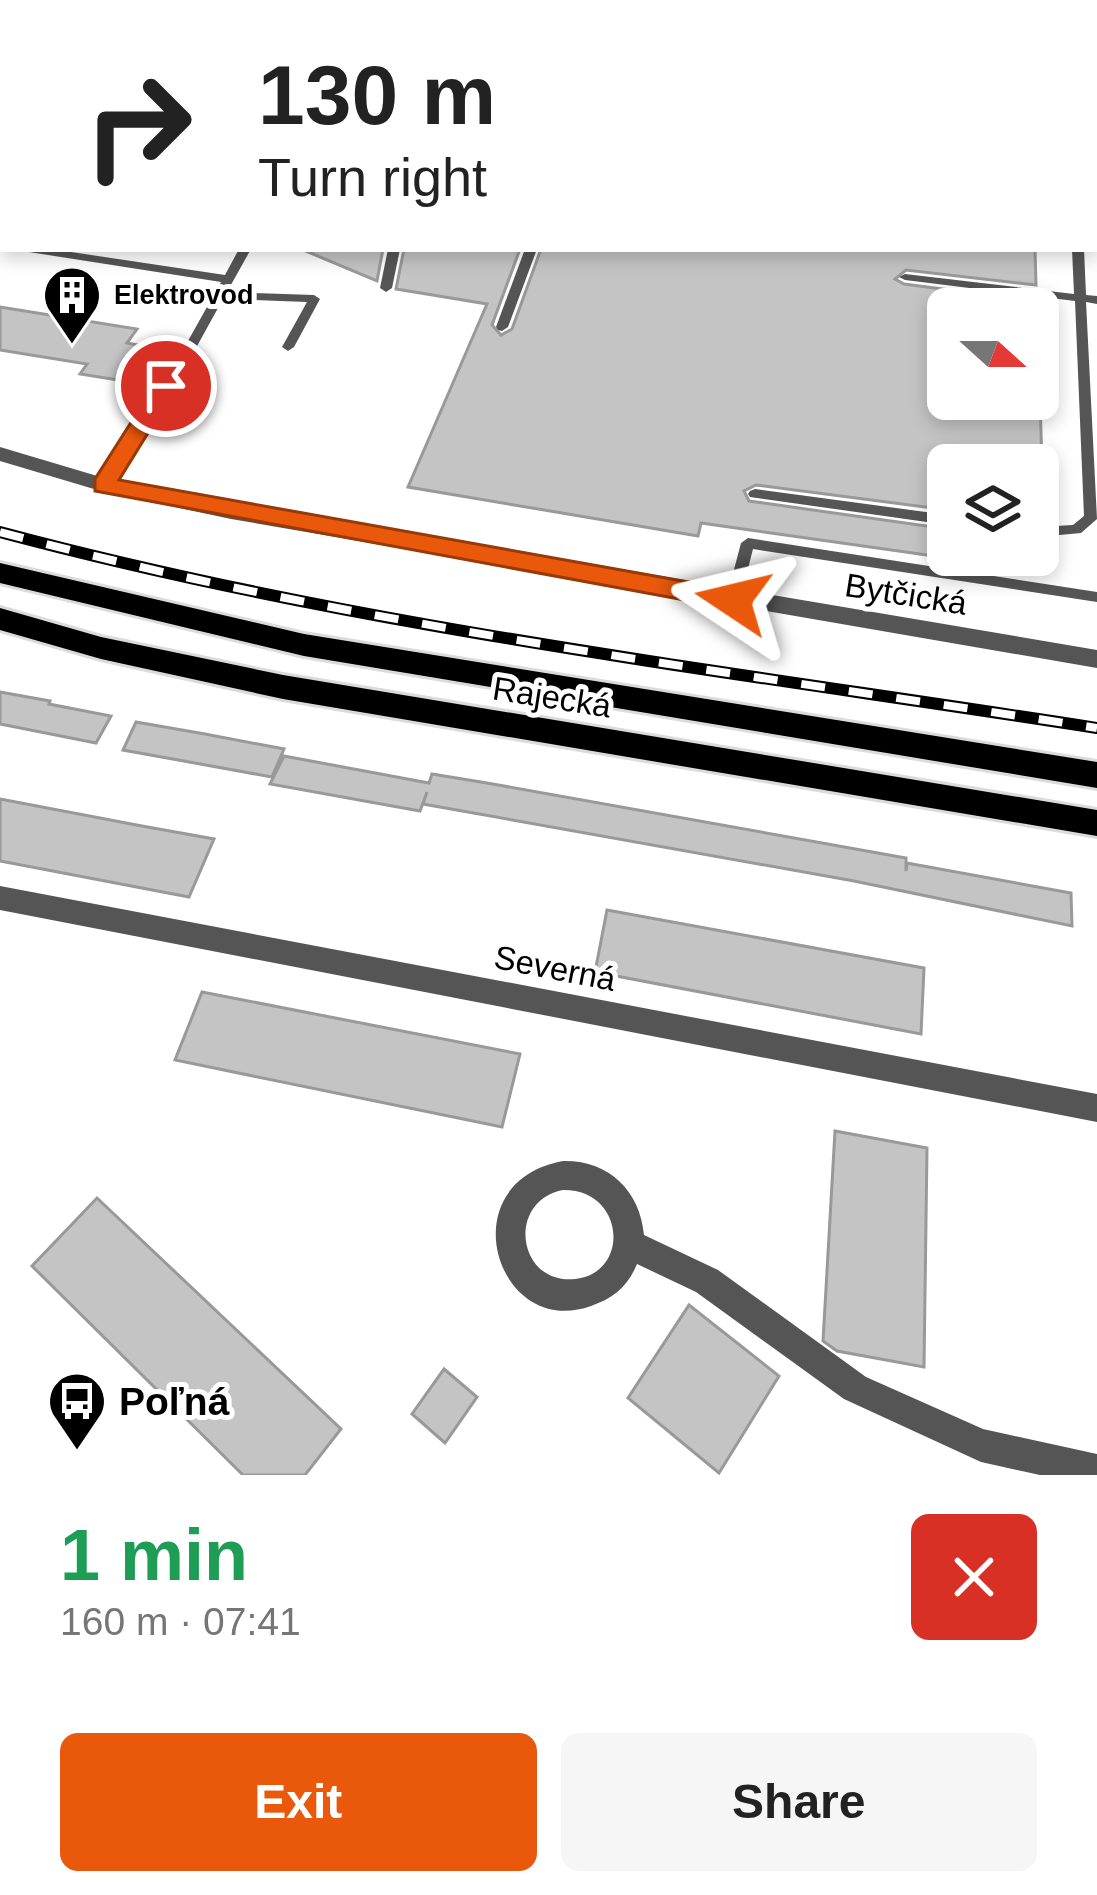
<!DOCTYPE html>
<meta charset="utf-8">
<style>
:root{--surface:#fff;--page:#f6f6f6;--text:#222;--muted:#767676;--accent:#ea580c}
body{margin:0;font-family:Arial,sans-serif;background:var(--page);color:var(--text);height:100vh;display:flex;flex-direction:column;font-size:45px;white-space:nowrap}
*{box-sizing:border-box;margin:0}
p{font-size:39px;color:var(--muted)}
.icon{flex:none;width:66px;height:66px;fill:none;stroke:currentColor;stroke-width:2;stroke-linecap:round;stroke-linejoin:round}
.map{position:relative;height:1475px;overflow:hidden}
.drawer{display:flex;flex-direction:column;background:var(--surface);flex:1}
.drawer>*{flex:none}
.hud{position:absolute;left:0px;top:0px;width:1098px;height:252px;box-shadow:0 6px 18px #0003;background:#fff;color:var(--text);overflow:hidden}
.needle{width:78px;rotate:111deg}
.buttons{position:absolute;left:927px;top:288px;display:grid;gap:24px}
.buttons a{display:grid;place-items:center;width:132px;height:132px;border-radius:18px;background:var(--surface);box-shadow:0 6px 18px #0003;font-size:60px}
.pin{position:absolute;display:grid;place-items:center;width:102px;height:102px;color:#fff;margin:-51px;border:6px solid #fff;border-radius:50%;box-shadow:0 3px 12px #0007}
.me{position:absolute;width:132px;margin:-66px;rotate:280deg;stroke-linejoin:round;filter:drop-shadow(0 0 9px #0008)}
.turn{display:flex;align-items:center;gap:42px;height:252px;padding:0 60px;font-size:54px}
.turn .icon{width:156px;height:156px;stroke-width:2.5}
.turn b{display:block;font-size:84px;line-height:102px}
.round{display:grid;place-items:center;flex:none;width:126px;height:126px;border-radius:18px;background:var(--page)}
.headline{display:flex;align-items:center;justify-content:space-between;height:204px;padding:0 60px}
h1{font-size:72px;font-weight:700;line-height:90px;color:#1e9e55}
.action{display:flex;gap:24px;margin-top:auto;padding:24px 60px}
.action a{flex:1;height:138px;border-radius:18px;background:var(--accent);color:#fff;font-size:48px;font-weight:700;line-height:138px;text-align:center}
.action a+a{background:var(--page);color:var(--text)}
.map>svg:first-child{display:block}
.building{fill:#c4c4c4;stroke:#999;stroke-width:3}
.lines{fill:none;stroke-linecap:round;stroke-linejoin:round}
.primary-casing{stroke:#dbdbdb;stroke-width:6}
.lane{fill:#555;fill-rule:evenodd}
.street{fill:#555;fill-rule:evenodd}
.primary{fill:#000;fill-rule:evenodd}
.rail-casing{stroke:#000;stroke-width:12}
.rail{stroke:#fff;stroke-width:8;stroke-dasharray:24;stroke-linecap:butt}
.route{fill:#ea580c;stroke:#983908;stroke-width:3}
.labels{text-anchor:middle;dominant-baseline:central;stroke-width:10;stroke-linejoin:round;paint-order:stroke}
.far-poi-label{font-size:27px;font-weight:bold;fill:#000;stroke:#fff;text-anchor:start}
.street-label{font-size:33px;fill:#000;stroke:#fff}
.near-poi-label{font-size:39px;font-weight:bold;fill:#000;stroke:#fff;text-anchor:start}
</style>
<div class="map">
<svg width="1097" height="1475" viewBox="0 0 1097 1475">
<rect width="100%" height="100%" fill="#fff"/>
<g class="building">
<polygon points="301,249 383,249 377,281"/>
<polygon points="404,249 520,249 492,325 501,335 512,329 541,249 1035,249 1036,285 906,270 895,279 904,284 1036,301 1037,309 948,309 948,399 1040,399 1042,465 948,465 948,510 756,485 744,491 749,501 948,529 948,558 701,523 698,536 408,487 487,304 396,289"/>
<polygon points="0,307 137,329 127,343 159,349 137,383 80,374 87,364 0,350"/>
<polygon points="0,692 50,701 49,704 111,716 96,743 0,724"/>
<polygon points="136,722 205,734 284,749 272,777 123,750"/>
<polygon points="284,756 429,783 432,774 487,783 906,858 906,871 907,863 1071,893 1072,926 854,881 423,804 427,792 420,811 270,784"/>
<polygon points="0,799 142,826 214,839 189,897 0,861"/>
<polygon points="607,910 924,968 921,1034 595,972"/>
<polygon points="202,992 520,1054 502,1127 175,1060"/>
<polygon points="835,1131 927,1148 924,1367 837,1351 823,1341"/>
<polygon points="97,1198 341,1429 305,1475 243,1475 32,1266"/>
<polygon points="689,1305 779,1376 719,1473 628,1398"/>
<polygon points="444,1369 477,1397 445,1443 412,1414"/>
</g>
<g class="lines">
<defs>
<g id="primary">
<polygon points="0,563 304,634 1097,762 1097,788 304,656 0,583"/>
<polygon points="0,608 101,637 283,675 1097,810 1097,836 283,699 101,659 0,630"/>
</g>
</defs>
<use href="#primary" class="primary-casing"/>
<g class="lane">
<polygon points="177,0 187,0 185,3 175,3"/>
<polygon points="392,0 402,0 400,3 390,3"/>
<polygon points="516,0 526,0 524,3 514,3"/>
<polygon points="627,0 637,0 636,3 626,3"/>
<polygon points="867,0 877,0 876,3 866,3"/>
<polygon points="0,53 3,54 3,60 0,59"/>
<polygon points="1095,106 1097,107 1097,113 1095,112"/>
<rect x="0" y="198" width="3" height="6"/>
<rect x="0" y="221" width="3" height="10"/>
<rect x="0" y="242" width="3" height="6"/>
<polygon points="23,249 51,249 225,275 239,249 251,249 227,292 314,295 320,299 294,347 288,351 282,347 307,302 223,299 191,357 109,488 104,490 98,485 179,357 221,282 29,252"/>
<polygon points="388,249 400,249 392,288 386,292 380,288"/>
<polygon points="525,249 537,249 508,327 502,331 498,330 496,327"/>
<polygon points="1072,249 1084,249 1086,295 1097,296 1097,304 1086,302 1097,519 1081,533 1038,537 1038,527 1073,525 1084,516 1075,301 905,280 899,277 905,274 1074,294"/>
<polygon points="755,489 948,515 948,525 750,497 748,494 750,491"/>
<polygon points="748,538 1097,592 1097,602 753,549 740,600 733,605 726,600 741,543"/>
</g>
<g class="street">
<polygon points="0,447 104,478 231,503 1097,650 1097,668 231,519 104,492 0,461"/>
<polygon points="0,886 1097,1094 1097,1122 0,910"/>
<path d="M563,1161C608,1160 640,1190 644,1235L718,1270L866,1377L983,1429L1097,1454V1475H1040L981,1462L844,1399L696,1292L637,1264C628,1286 614,1298 591,1306C496,1340 448,1182 563,1161ZM563,1190C625,1189 631,1273 575,1279C517,1285 506,1201 563,1190Z"/>
</g>
<use href="#primary" class="primary"/>
<defs>
<path id="rail" d="M0,532C359,628 730,671 1097,728"/>
</defs>
<use href="#rail" class="rail-casing"/>
<use href="#rail" class="rail"/>
</g>
<polygon class="route" points="166,378 177,386 119,480 733,590 746,600 733,609 95,491 95,479 158,380"/>
<defs>
<symbol id="building-pin" viewBox="-11 -11 22 30"><path d="M0 17L-7.5 6A9.5 9.5 0 1 1 7.5 6Z" fill="#000" stroke="#fff"/><path d="M-4-6H4V6H1V3H-1V6H-4ZM-2.5-4.3h1.7v1.8h-1.7ZM.8-4.3h1.7v1.8H.8ZM-2.5-1h1.7V.8h-1.7ZM.8-1h1.7V.8H.8Z" fill="#fff"/></symbol>
<symbol id="bus-pin" viewBox="-11 -11 22 30"><path d="M0 17L-7.5 6A9.5 9.5 0 1 1 7.5 6Z" fill="#000" stroke="#fff"/><path d="M-5-6H5V4H4V6H2V4H-2V6H-4V4H-5ZM-3.5-4V0h7V-4ZM-3.5 1.2v1.5H-2V1.2ZM2 1.2v1.5H3.5V1.2Z" fill="#fff"/></symbol>
</defs>
<g fill-rule="evenodd">
<use href="#building-pin" x="39" y="262" width="66" height="90"/>
<use href="#bus-pin" x="44" y="1368" width="66" height="90"/>
</g>
<g class="labels">
<g class="far-poi-label">
<text x="114" y="295">Elektrovod</text>
</g>
<g class="street-label">
<text transform="translate(906 594) rotate(9)">Bytčická</text>
<text transform="translate(552 697) rotate(9)">Rajecká</text>
<text transform="translate(555 968) rotate(11)">Severná</text>
</g>
<g class="near-poi-label">
<text x="119" y="1401">Poľná</text>
</g>
</g>
</svg>
<div class="buttons">
<a><svg class="needle" viewBox="-14 -14 28 28"><path d="M0-13l5 13h-10z" fill="#e53935"/><path d="M0 13l5-13h-10z" fill="#767676"/></svg></a>
<a><svg class="icon" aria-label="layers" viewBox="0 0 24 24"><path d="M12 4l9 5-9 5-9-5zM3 14l9 5 9-5"/></svg></a>
</div>
<div class="pin" style="left:166px;top:386px;background:#d93025"><svg class="icon" aria-label="arrive" viewBox="0 0 24 24"><path d="M6 21V4h12l-3 4 3 4H6"/></svg></div>
<svg class="me" style="left:733px;top:600px" viewBox="-20 -20 40 40"><path d="M0-17L14 15 0 8-14 15z" fill="#ea580c" stroke="#fff" stroke-width="4"/></svg>
<div class="hud">
<div class="turn"><svg class="icon" aria-label="right" viewBox="0 0 24 24"><path d="M7 20v-9h11M14 6l5 5-5 5"/></svg><div><b>130 m</b>Turn right</div></div>
</div>
</div>
<section class="drawer">
<div class="headline"><div><h1>1 min</h1><p>160 m · 07:41</p></div><a class="round" style="background:#d93025;color:#fff"><svg class="icon" aria-label="close" viewBox="0 0 24 24"><path d="M6 6l12 12M18 6L6 18"/></svg></a></div>
<div class="action"><a>Exit</a><a>Share</a></div>
</section>
